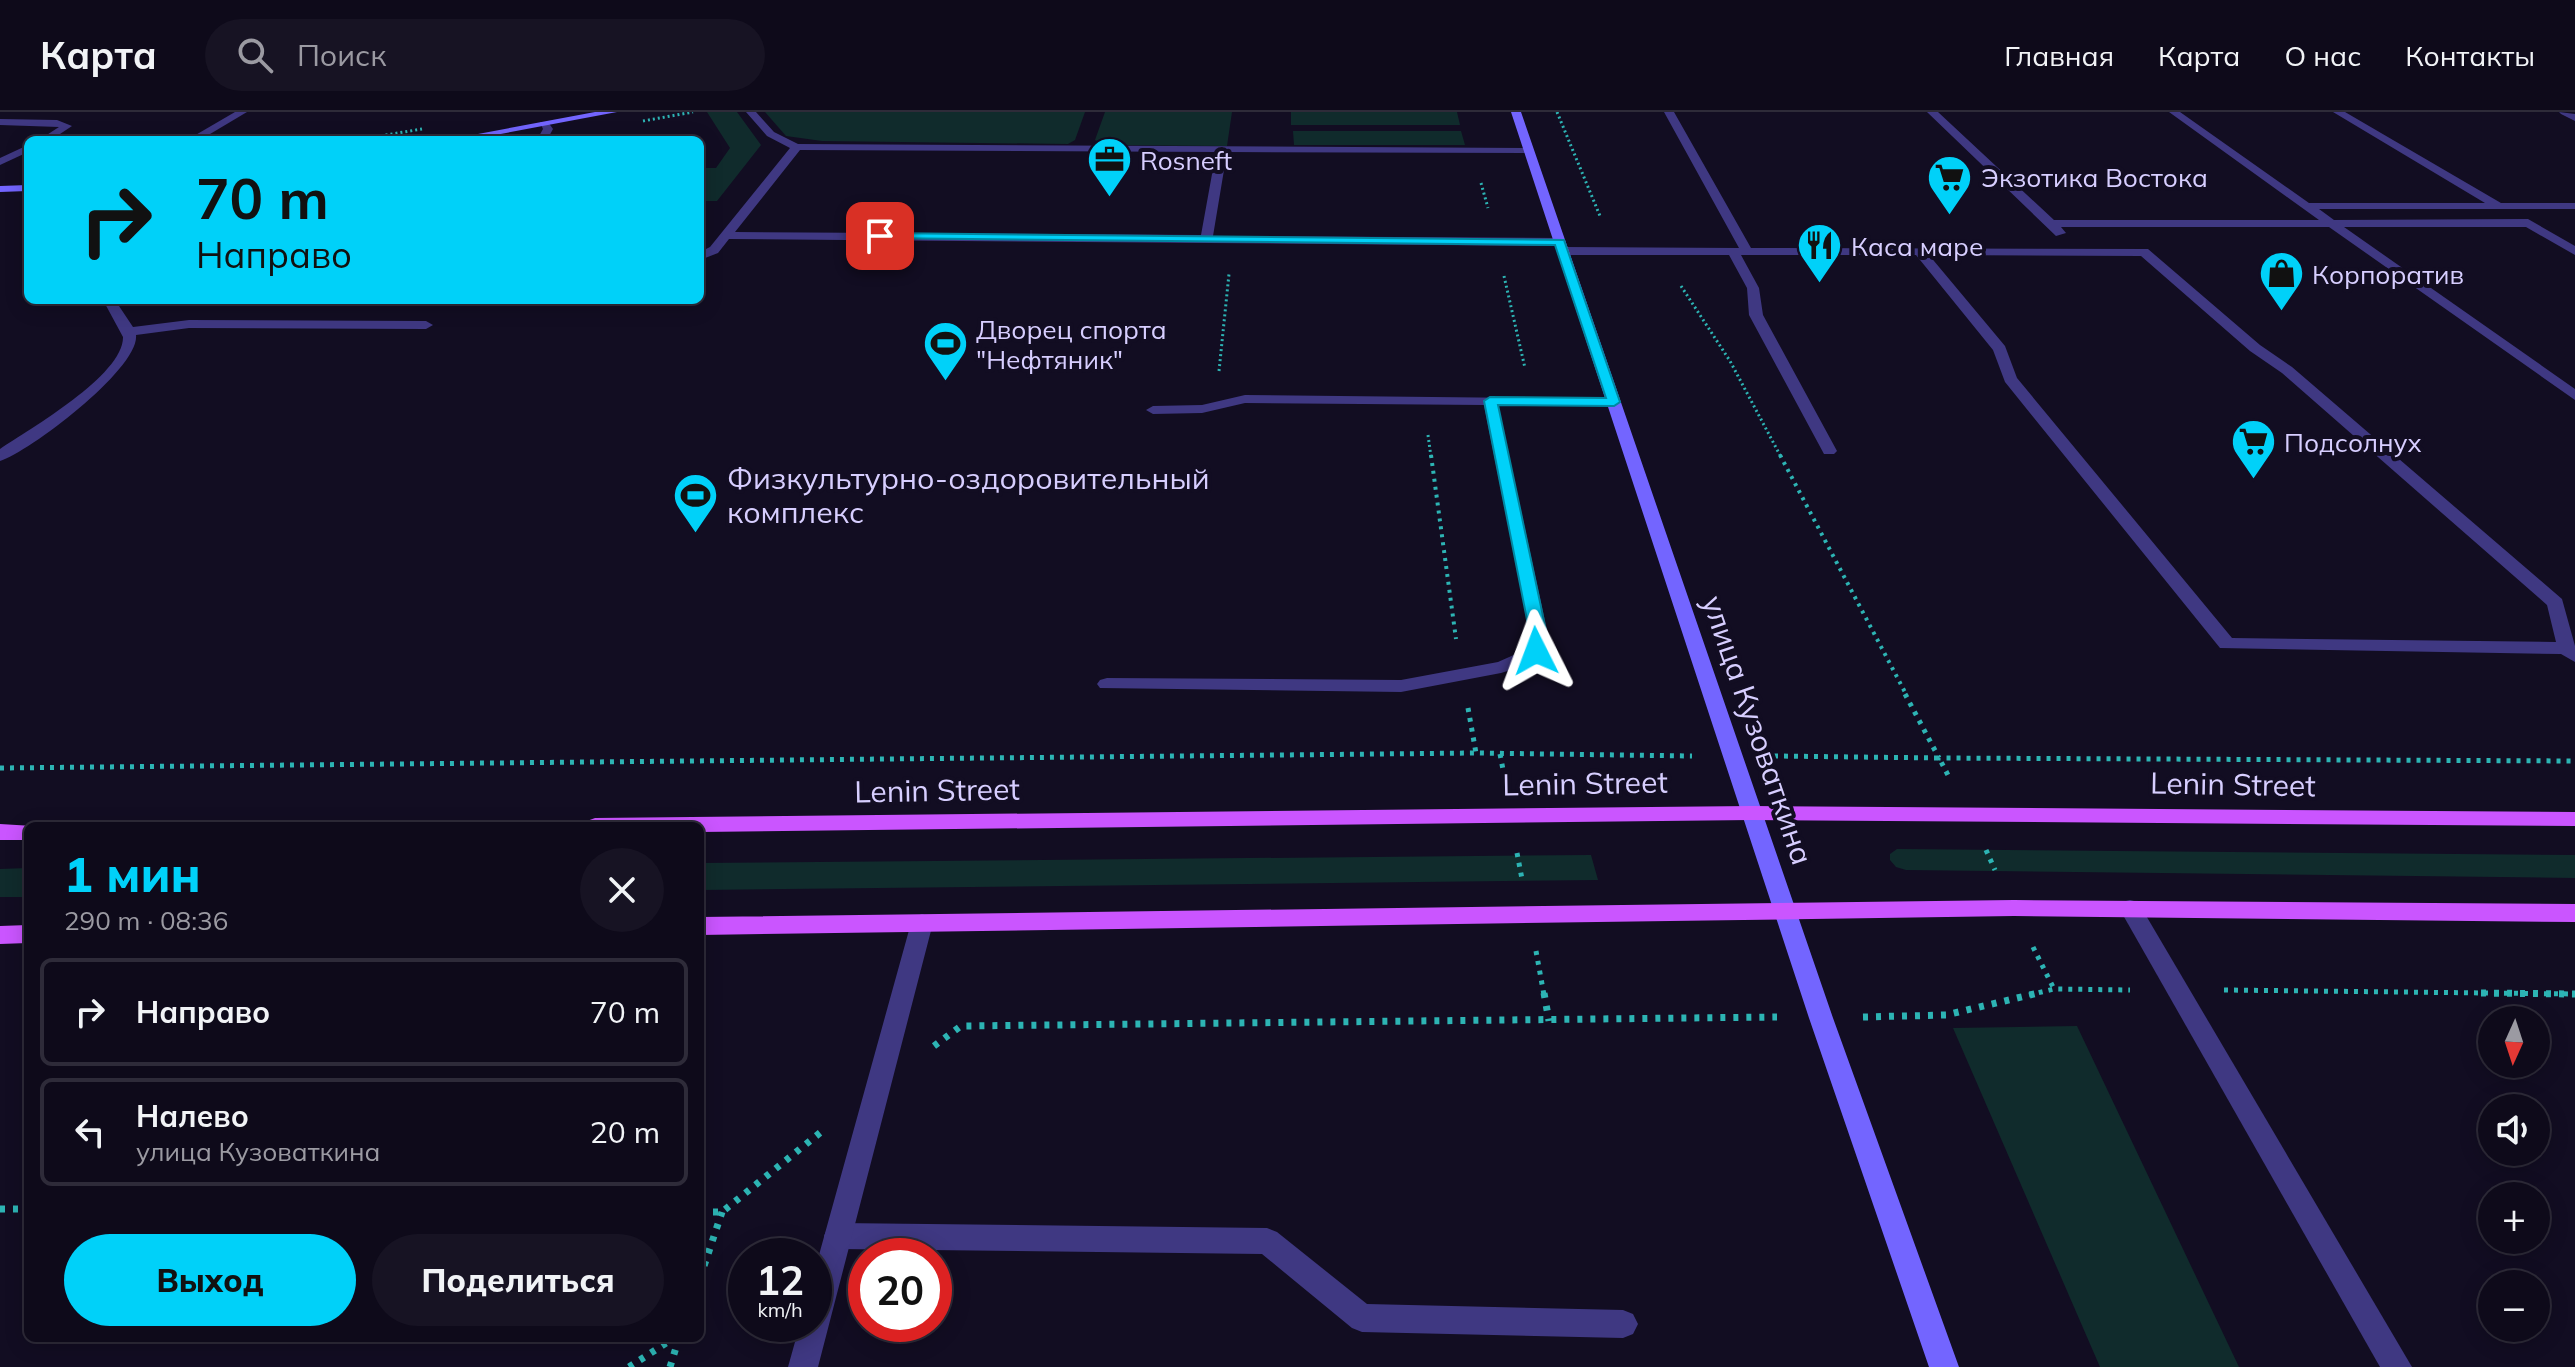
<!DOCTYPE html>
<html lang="ru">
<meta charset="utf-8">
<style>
:root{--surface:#0e0a1a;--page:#171323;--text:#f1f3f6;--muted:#9b9aa2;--line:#2e2b39;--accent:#00d1f9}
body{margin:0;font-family:Mulish,sans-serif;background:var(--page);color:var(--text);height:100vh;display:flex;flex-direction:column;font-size:30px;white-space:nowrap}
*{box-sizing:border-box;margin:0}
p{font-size:26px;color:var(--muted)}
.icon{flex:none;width:44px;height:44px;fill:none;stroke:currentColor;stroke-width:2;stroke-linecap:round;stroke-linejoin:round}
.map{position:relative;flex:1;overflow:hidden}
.sheet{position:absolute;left:24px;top:710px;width:680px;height:520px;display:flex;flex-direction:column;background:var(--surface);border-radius:12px;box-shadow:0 4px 20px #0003,0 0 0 2px var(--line)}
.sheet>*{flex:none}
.guide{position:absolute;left:24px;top:24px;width:680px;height:168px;border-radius:12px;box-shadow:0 4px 20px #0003,0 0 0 2px var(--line);background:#00d1f9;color:#111;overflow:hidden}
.needle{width:52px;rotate:183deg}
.fabs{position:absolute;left:2478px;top:894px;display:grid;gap:16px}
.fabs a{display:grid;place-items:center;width:72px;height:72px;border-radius:50%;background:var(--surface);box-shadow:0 4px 20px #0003,0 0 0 2px var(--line);font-size:40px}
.speed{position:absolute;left:728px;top:1126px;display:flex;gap:16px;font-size:40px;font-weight:700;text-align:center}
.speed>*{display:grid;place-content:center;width:104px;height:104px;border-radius:50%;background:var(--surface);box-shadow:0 4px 20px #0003,0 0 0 2px var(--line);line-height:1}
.speed small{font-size:20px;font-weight:400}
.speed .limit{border:12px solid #d22;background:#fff;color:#111}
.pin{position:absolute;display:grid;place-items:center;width:68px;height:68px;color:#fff;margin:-34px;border-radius:16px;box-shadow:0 4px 12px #0006}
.me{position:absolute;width:88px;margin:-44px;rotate:357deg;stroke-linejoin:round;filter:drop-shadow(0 0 6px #0008)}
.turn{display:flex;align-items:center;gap:28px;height:168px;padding:0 40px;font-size:36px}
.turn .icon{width:104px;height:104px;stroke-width:2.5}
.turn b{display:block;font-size:56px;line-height:68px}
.round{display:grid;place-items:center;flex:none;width:84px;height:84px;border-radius:42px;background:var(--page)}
.headline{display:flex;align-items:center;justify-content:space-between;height:136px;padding:0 40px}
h1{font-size:48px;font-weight:800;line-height:60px;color:var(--accent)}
.cta{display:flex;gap:16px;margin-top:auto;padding:16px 40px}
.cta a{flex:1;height:92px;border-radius:48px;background:var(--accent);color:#111;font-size:32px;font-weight:800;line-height:92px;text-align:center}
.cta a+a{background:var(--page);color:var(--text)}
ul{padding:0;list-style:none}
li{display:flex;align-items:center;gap:24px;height:108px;margin:0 16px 12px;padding:0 24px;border:4px solid var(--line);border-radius:12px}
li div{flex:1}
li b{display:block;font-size:30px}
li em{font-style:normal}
header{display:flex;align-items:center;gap:48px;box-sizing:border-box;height:112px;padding:0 40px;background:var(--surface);border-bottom:2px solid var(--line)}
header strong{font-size:38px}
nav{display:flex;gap:44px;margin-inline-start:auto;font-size:28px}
.search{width:560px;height:72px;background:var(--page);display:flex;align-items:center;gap:20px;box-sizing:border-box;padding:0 28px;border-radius:44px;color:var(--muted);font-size:30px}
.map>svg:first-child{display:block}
.green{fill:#102b2c}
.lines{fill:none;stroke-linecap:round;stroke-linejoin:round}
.path-far3{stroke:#2db4b4;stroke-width:3;stroke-dasharray:2 3;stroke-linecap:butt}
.path-far2{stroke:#2db4b4;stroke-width:4;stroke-dasharray:3 5;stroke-linecap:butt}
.path-far1{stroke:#2db4b4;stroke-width:5;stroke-dasharray:4 6;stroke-linecap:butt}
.path{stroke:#2db4b4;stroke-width:7;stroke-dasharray:5 8;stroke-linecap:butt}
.lane{fill:#3f3882;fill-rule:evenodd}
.street{fill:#3f3882;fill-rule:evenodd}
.secondary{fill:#7365ff;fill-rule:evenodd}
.primary{fill:#ca55ff;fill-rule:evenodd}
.route{fill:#00d1f9;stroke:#0088a2;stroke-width:2}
.labels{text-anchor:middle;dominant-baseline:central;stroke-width:8;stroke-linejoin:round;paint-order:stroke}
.far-poi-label{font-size:26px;fill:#d7ceff;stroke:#120d22;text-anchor:start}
.poi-label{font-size:30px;fill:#d7ceff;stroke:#120d22;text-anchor:start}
.street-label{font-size:30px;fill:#d7ceff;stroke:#120d22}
</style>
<header>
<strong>Карта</strong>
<div class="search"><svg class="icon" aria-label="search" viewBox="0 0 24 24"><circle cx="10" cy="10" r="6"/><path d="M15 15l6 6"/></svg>Поиск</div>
<nav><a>Главная</a><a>Карта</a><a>О нас</a><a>Контакты</a></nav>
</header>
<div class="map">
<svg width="2575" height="1255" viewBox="0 0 2575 1255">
<rect width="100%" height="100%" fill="#120d22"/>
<g class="green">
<polygon points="707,0 737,0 761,33 717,89 700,89 700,56 716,56 730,36"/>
<polygon points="765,0 1085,0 1075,28 1068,32 822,29 786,24"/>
<polygon points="1105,0 1232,0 1227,34 1104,33 1095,28"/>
<polygon points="1291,0 1457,0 1460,13 1291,13"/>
<polygon points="1293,19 1461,19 1465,33 1294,33"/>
<polygon points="1897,737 2575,743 2575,766 1906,758 1896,755 1890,748 1890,742"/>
<polygon points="1591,743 1598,768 700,778 700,751"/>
<polygon points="28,756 28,785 0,785 0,757"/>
<polygon points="2077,914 2239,1255 2100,1255 1953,916"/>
</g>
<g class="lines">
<g class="path-far3">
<polyline points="1557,0 1600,104"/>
<polyline points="643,9 693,0"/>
<polyline points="356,28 422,17"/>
<polyline points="1481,71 1488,96"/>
<polyline points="1504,164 1525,256"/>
<polyline points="1681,174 1730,249 1781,345"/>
<polyline points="1219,259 1229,162"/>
<polyline points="1428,323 1431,345"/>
</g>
<g class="path-far2">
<polyline points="1431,343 1456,527"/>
<polyline points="1780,343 1907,584"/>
</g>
<g class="path-far1">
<polyline points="1905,582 1939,646 2575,649"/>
<polyline points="1468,596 1476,641"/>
<polyline points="1500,642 1505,668"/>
<polyline points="1774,644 1939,646 1949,665"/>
<polyline points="0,656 1476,641 1692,644"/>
<polyline points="1986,738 1995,758"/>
<polyline points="1517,741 1522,767"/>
<polyline points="2033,835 2054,877"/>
<polyline points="1536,839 1544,883"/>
<polyline points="2224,878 2575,882"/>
<polyline points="2029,883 2054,877 2130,878"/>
</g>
<g class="path">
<polyline points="1544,881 1549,909"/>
<polyline points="2481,881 2575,882"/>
<polyline points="1863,905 1946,903 2038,881"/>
<polyline points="934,934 961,914 1777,905"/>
<polyline points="0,1097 28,1097"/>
<polyline points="700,1100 722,1100 821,1020"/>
<polyline points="700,1166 722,1100"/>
<polyline points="629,1255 674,1226"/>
<polyline points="670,1255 679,1226"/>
</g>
<g class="lane">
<polygon points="235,0 247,0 200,28 187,28"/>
<path d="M746,0H756L774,20L798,32L1529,36L1534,39L1533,41L1227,40L1213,124L1560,126L1566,130L1560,134L729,127L718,141L700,148V140L710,135L790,36L767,24ZM800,38L1216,40L1201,123L735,120Z"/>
<path d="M1664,0H1674L1751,136L2148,137L2260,233L2292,255L2562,487L2575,534V550L2561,542L2220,536L2005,270L1993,238L1916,143H1741L1759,176L1763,203L1837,339L1834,342H1824L1749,203L1747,176L1729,143H1563L1557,139L1563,135L1739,136ZM1929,143L2141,144L2250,239L2282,261L2547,493L2556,530L2232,526L2017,266L2005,234Z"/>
<polygon points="1927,0 1938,0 2054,108 2319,108 2169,0 2180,0 2309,91 2485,91 2333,0 2345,0 2501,91 2575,91 2575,97 2319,97 2334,108 2528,107 2575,134 2575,143 2526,115 2344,115 2575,277 2575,288 2329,115 2061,115 2066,121 2056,124"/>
<polygon points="2559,0 2575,2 2575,9 2561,2"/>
<polygon points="0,7 57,8 72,14 51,28 39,28 59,15 0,13"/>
<polygon points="540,10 548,10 553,17 547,28 537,28 543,17"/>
<polygon points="28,33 28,40 0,53 0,46"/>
<path d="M103,188H115L133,215L189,208L426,209L433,213L426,217L189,216L136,223C140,256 30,340 0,349V337C30,317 124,263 123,225Z"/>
<polygon points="1245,283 1619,287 1619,293 1614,294 1498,293 1548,523 1545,539 1530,552 1501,561 1401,580 1100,576 1097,572 1100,568 1107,566 1401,568 1498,550 1527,537 1530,523 1484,293 1245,291 1202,301 1153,302 1146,298 1153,294 1202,293"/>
<polygon points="2130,788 2138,790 2412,1255 2380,1255 2119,796 2122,790"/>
<polygon points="838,1111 1267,1116 1277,1120 1367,1192 1623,1198 1633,1202 1638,1212 1633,1222 1623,1226 1362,1220 1352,1216 1262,1142 838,1137 828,1133 824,1124 828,1115"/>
</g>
<polygon class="street" points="922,802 930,805 933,811 818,1255 788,1255 800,1212 814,1212 814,1161 911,811 914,805"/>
<g class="secondary">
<polygon points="595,0 617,0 469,28 446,28"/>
<polygon points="1511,0 1521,0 1833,906 1959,1255 1929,1255 1809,906"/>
<polygon points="28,73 28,79 0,80 0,74"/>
</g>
<g class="primary">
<polygon points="1752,694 2575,700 2575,714 1752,708 700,720 700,714 584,714 587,709 595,706"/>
<polygon points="0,712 33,714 28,714 28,728 0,728"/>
<polygon points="2014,788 2575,792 2575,810 2014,804 700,823 700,805"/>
<polygon points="28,813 28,831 0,832 0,814"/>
</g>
</g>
<polygon class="route" points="880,121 1564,128 1620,290 1614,294 1498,293 1547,523 1544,539 1536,544 1527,539 1530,523 1484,289 1490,285 1606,286 1555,133 876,126 876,122"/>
<defs>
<symbol id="office-pin" viewBox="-11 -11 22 30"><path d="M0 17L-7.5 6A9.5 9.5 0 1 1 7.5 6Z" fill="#00d1f9" stroke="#120d22"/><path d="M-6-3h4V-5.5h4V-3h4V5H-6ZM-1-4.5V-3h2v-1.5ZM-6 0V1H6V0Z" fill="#111"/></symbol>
<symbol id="supermarket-pin" viewBox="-11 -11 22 30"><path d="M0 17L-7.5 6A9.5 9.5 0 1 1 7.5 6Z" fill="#00d1f9" stroke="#120d22"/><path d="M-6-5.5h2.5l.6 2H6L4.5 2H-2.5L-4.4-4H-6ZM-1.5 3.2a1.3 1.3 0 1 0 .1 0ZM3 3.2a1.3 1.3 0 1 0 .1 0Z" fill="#111"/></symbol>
<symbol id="restaurant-pin" viewBox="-11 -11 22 30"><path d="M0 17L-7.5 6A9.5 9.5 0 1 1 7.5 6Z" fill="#00d1f9" stroke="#120d22"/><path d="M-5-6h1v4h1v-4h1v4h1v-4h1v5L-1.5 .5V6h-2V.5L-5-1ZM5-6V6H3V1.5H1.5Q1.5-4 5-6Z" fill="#111"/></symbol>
<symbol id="shop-pin" viewBox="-11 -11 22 30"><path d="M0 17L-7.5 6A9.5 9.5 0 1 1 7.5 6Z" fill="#00d1f9" stroke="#120d22"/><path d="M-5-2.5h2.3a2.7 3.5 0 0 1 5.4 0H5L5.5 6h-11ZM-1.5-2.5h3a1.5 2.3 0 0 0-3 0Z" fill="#111"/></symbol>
<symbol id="stadium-pin" viewBox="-11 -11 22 30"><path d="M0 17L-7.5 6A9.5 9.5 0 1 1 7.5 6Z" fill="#00d1f9" stroke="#120d22"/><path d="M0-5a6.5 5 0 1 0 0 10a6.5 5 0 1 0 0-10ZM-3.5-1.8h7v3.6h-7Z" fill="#111"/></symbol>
</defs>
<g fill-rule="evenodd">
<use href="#office-pin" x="1084" y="22" width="51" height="69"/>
<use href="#supermarket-pin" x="1924" y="40" width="51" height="69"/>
<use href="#restaurant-pin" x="1794" y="108" width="51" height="69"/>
<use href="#shop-pin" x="2256" y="136" width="51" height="69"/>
<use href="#stadium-pin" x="920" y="206" width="51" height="69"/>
<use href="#supermarket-pin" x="2228" y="304" width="51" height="69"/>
<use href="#stadium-pin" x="670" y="358" width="51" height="69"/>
</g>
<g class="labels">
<g class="far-poi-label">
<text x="1140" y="48">Rosneft</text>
<text x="1981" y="65">Экзотика Востока</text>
<text x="1851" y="134">Каса маре</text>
<text x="2312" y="162">Корпоратив</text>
<text x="976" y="217">Дворец спорта<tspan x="976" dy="30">"Нефтяник"</tspan></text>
<text x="2284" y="330">Подсолнух</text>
</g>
<g class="poi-label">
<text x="727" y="366">Физкультурно-оздоровительный<tspan x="727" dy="34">комплекс</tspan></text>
</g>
<g class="street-label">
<text transform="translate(1758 618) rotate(71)">улица Кузоваткина</text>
<text transform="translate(1585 671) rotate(-1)">Lenin Street</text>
<text transform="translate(2233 672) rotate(1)">Lenin Street</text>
<text transform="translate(937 678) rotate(-1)">Lenin Street</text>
</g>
</g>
</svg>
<div class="fabs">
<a><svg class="needle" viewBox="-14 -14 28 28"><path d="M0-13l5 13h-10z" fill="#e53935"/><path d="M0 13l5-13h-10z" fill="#9b9aa2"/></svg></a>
<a><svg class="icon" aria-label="sound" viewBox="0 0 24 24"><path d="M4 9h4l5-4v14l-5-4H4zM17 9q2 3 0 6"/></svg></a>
<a>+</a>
<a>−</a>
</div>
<div class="speed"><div>12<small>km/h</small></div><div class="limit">20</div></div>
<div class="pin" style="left:880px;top:124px;background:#d93025"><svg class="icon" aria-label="arrive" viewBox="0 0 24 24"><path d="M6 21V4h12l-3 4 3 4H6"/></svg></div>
<svg class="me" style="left:1536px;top:539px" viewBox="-20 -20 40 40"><path d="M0-17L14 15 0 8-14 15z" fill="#00d1f9" stroke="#fff" stroke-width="4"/></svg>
<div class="guide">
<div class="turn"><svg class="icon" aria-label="right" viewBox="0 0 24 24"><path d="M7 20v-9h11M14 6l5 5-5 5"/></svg><div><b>70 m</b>Направо</div></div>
</div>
<section class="sheet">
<div class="headline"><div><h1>1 мин</h1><p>290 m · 08:36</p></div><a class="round"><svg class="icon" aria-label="close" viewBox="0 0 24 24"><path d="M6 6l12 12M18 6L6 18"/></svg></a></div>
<ul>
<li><svg class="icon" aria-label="right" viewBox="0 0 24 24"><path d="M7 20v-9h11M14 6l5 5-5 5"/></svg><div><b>Направо</b></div><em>70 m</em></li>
<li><svg class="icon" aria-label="left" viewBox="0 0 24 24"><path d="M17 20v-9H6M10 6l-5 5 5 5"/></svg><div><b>Налево</b><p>улица Кузоваткина</p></div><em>20 m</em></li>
</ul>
<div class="cta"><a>Выход</a><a>Поделиться</a></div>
</section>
</div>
